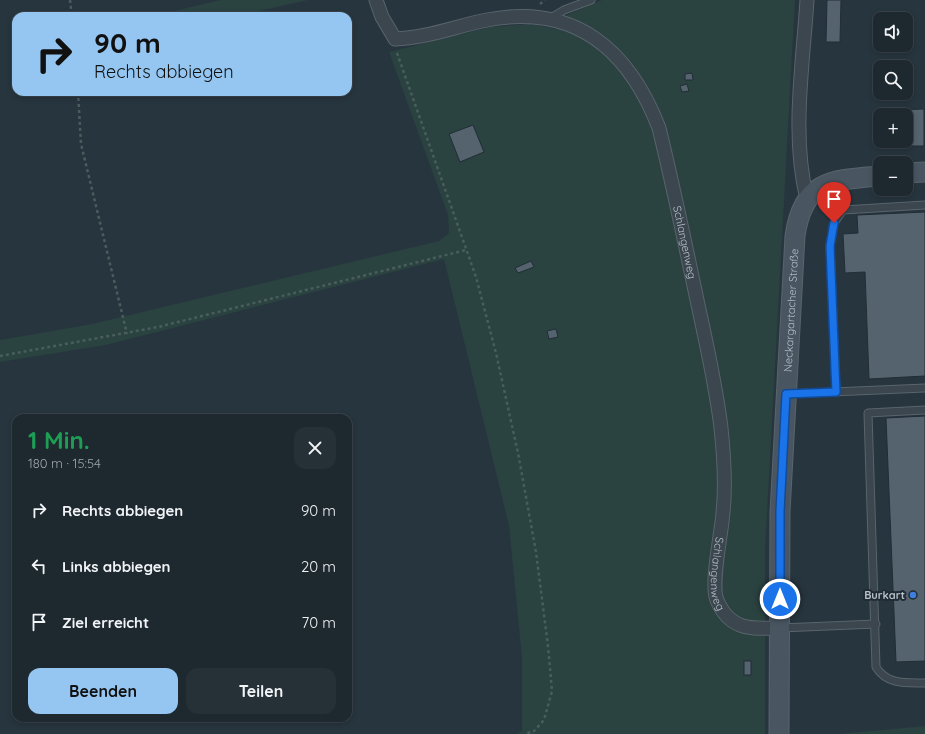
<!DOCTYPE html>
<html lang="de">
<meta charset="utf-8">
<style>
:root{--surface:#1d282f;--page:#253037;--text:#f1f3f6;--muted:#a0a6aa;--line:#3b444b;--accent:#94c6f1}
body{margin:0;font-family:Quicksand,sans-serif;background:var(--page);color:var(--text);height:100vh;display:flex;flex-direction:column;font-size:15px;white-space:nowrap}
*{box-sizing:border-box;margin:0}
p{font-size:13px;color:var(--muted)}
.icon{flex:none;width:22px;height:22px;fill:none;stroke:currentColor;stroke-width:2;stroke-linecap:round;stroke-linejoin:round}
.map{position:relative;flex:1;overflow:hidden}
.drawer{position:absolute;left:12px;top:414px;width:340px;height:308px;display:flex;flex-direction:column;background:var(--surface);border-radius:12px;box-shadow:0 2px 6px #0003,0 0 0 1px var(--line)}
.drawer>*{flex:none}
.guide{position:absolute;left:12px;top:12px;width:340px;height:84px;border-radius:12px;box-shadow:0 2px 6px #0003,0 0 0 1px var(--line);background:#94c6f1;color:#111;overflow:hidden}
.buttons{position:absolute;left:873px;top:12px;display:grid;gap:8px}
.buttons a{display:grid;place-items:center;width:40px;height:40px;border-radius:8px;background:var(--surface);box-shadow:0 2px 6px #0003,0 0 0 1px var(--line);font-size:20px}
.pin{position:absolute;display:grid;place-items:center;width:34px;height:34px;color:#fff;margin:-41px -17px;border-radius:50% 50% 50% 0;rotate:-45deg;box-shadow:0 0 4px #0007}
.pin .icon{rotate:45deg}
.me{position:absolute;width:44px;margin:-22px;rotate:0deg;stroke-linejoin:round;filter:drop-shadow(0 0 3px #0008)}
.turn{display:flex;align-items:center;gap:14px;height:84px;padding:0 16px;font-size:18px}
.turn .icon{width:52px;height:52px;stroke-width:2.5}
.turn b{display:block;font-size:28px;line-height:34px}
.round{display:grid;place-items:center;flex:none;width:42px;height:42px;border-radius:12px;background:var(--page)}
.summary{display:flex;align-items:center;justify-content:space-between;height:68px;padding:0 16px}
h1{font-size:24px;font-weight:700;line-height:30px;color:#1e9e55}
.button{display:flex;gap:8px;margin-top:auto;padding:8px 16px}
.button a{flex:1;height:46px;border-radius:12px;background:var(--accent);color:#111;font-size:16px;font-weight:700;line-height:46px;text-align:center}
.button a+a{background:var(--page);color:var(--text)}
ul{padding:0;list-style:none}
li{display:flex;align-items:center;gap:12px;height:56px;padding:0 16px}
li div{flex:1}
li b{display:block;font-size:15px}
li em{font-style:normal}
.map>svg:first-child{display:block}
.green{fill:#2a4240}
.building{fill:#55636e;stroke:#222d36}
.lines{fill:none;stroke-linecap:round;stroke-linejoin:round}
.lane-casing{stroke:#59646c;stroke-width:9}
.street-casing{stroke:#59646c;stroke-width:15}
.secondary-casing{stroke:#59646c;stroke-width:21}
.path{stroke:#495d5d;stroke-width:2.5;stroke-dasharray:3 3;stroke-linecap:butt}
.lane{stroke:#3b464f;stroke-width:7}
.street{stroke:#3b464f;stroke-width:13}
.secondary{stroke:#495661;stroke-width:19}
.route-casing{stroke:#114b97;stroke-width:10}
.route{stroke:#1a73e8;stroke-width:7}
.shop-dot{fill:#3f7fe0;stroke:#202b34;stroke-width:1.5}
.labels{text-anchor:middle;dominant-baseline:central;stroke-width:4;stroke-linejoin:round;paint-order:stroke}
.street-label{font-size:11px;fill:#b7c1c9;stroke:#202b34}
.poi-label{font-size:11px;font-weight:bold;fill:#b7c1c9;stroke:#202b34;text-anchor:end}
</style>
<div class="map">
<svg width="925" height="734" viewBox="0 0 925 734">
<rect width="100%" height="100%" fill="#27353f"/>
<g class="green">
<polygon points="220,0 308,0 238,16 153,16"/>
<polygon points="602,0 795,0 765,550 765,734 517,734 522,731 522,658 509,526 444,259 106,345 0,362 0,340 92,324 439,241 449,233 448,215 389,52 490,27 530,24 556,29 567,15"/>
<polygon points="925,726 925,734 839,734"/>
</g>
<g class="building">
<polygon points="827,0 841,0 840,42 826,42"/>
<polygon points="692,73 693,80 685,80 685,74"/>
<polygon points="687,84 689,91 682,92 680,86"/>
<polygon points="924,109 924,146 895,146 895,141 906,141 906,115 895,115 895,110"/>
<polygon points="473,125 484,152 460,162 449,134"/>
<polygon points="925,212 925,376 869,379 865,272 845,273 843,234 858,233 857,215"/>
<polygon points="531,261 534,267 518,273 515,268"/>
<polygon points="556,329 558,337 549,339 547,331"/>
<polygon points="925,416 925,661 896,662 886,418"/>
<rect x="744" y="661" width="7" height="14"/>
</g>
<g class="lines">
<defs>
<g id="lane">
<polyline points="549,19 564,10 591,0"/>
<polyline points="836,392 830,246 834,223 843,210 925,205"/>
<polyline points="786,394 925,388"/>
<path d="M925,410L868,413L876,667C887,685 906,683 925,683"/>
<polyline points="780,628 876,624"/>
</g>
<g id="street">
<path id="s1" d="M376,0L382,17L395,39C427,38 456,26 487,20C575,3 629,50 659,128C673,185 685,243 697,300C706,342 716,385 721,428C724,456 726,485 723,512C722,532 710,584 717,600C729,630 751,629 779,628"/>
<path d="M807,199C791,135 803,65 807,0"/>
</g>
<g id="secondary">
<polyline points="906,173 925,172"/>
<path id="s2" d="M779,734L780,512L795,236C803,180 831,180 880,176"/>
</g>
</defs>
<use href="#lane" class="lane-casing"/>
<use href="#street" class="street-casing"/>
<use href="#secondary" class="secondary-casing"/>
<g class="path">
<polyline points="70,0 72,16"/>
<polyline points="540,4 545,0"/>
<polyline points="397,53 476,277 496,353 518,453 536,552 548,646 552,691 544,720 534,731 525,734"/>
<polyline points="78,92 81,144 127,334"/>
<polyline points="0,356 158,327 466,250"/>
</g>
<use href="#lane" class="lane"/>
<use href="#street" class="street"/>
<use href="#secondary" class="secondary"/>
</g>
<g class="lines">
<defs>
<polyline id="route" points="780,599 780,512 786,394 836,392 830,246 834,223"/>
</defs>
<use href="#route" class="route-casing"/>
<use href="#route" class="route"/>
</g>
<circle class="shop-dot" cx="913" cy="595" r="4"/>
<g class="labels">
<g class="street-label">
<text stroke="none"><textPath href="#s1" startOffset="479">Schlangenweg</textPath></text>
<text stroke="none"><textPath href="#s2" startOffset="424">Neckargartacher Straße</textPath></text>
<text stroke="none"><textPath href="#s1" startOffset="815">Schlangenweg</textPath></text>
</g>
<g class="poi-label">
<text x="905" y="595">Burkart</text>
</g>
</g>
</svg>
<div class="buttons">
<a><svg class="icon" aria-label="sound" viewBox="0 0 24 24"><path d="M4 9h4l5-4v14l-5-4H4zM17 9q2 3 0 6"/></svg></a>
<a><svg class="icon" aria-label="search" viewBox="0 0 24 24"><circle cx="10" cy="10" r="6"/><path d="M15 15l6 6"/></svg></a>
<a>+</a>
<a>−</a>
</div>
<div class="pin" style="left:834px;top:223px;background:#d93025"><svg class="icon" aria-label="arrive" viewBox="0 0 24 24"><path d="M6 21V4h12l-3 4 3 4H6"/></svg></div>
<svg class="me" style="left:780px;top:599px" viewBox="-20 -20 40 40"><circle r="17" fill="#1a73e8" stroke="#fff" stroke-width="3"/><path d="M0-11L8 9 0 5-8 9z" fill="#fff"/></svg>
<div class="guide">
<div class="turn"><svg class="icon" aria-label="right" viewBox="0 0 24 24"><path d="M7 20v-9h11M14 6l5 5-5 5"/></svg><div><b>90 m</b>Rechts abbiegen</div></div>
</div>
<section class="drawer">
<div class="summary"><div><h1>1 Min.</h1><p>180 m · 15:54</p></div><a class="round"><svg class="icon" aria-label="close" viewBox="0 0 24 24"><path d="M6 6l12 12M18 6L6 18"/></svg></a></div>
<ul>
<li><svg class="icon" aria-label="right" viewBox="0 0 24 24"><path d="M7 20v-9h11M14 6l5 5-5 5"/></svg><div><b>Rechts abbiegen</b></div><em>90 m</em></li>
<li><svg class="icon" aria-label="left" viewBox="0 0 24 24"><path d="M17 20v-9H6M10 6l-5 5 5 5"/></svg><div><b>Links abbiegen</b></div><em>20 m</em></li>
<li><svg class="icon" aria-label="arrive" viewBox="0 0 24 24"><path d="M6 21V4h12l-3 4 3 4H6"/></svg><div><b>Ziel erreicht</b></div><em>70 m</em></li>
</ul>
<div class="button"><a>Beenden</a><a>Teilen</a></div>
</section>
</div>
